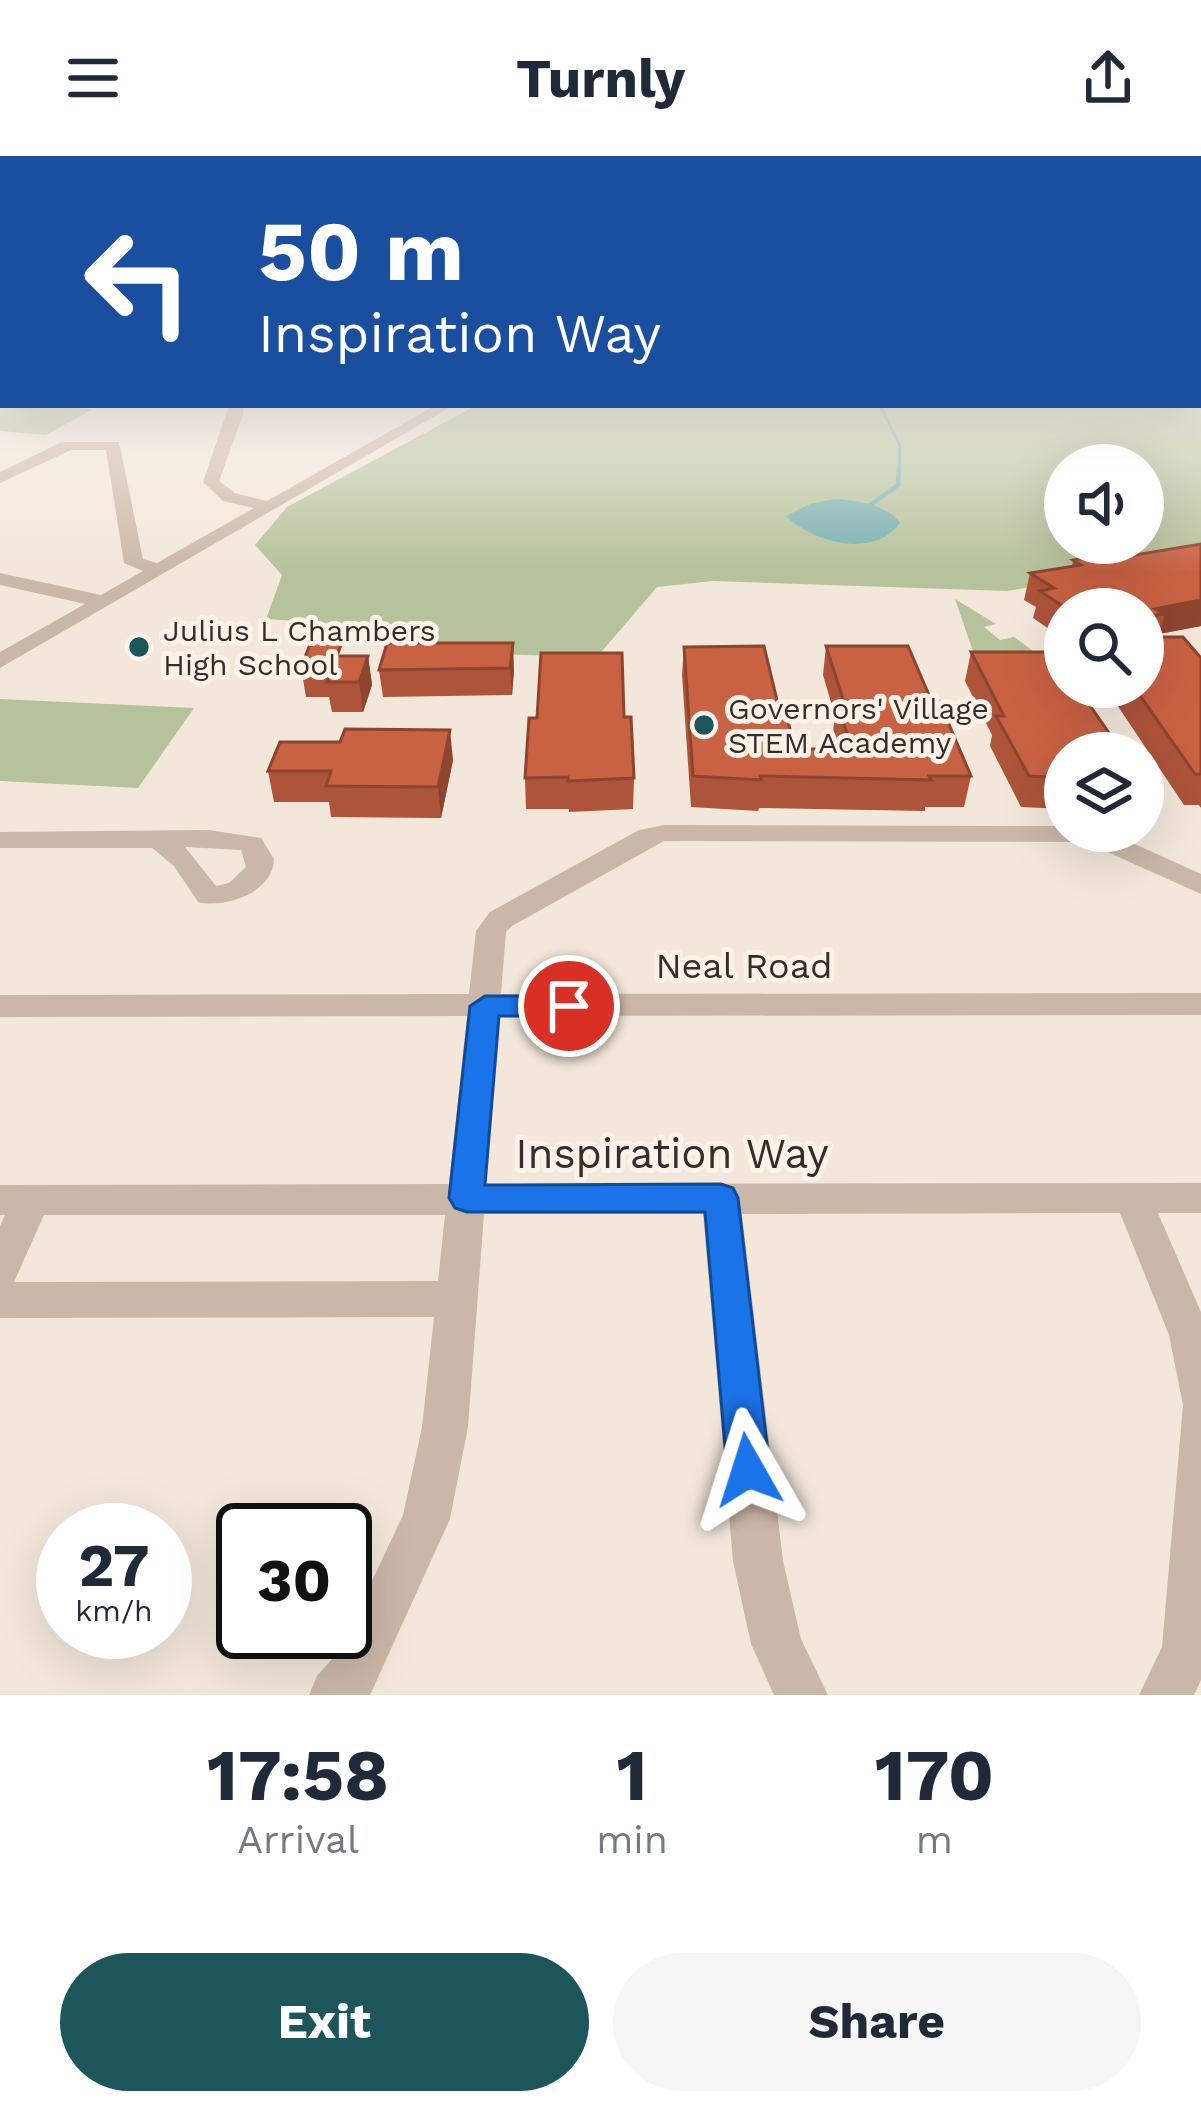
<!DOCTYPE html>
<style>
:root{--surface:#fff;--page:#f6f6f7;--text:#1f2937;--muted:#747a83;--accent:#1c565a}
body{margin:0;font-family:"Work Sans",sans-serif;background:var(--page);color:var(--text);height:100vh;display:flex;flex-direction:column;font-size:45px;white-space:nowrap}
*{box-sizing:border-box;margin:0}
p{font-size:39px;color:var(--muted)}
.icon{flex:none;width:66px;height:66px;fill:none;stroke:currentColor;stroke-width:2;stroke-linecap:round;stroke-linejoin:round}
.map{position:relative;height:1539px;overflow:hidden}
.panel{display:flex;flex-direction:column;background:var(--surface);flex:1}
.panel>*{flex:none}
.banner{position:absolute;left:0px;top:0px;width:1203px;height:252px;box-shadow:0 12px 48px #0002;background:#1a4fa0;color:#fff;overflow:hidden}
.tools{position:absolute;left:1044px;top:288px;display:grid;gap:24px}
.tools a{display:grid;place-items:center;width:120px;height:120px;border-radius:50%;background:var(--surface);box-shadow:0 12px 48px #0002;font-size:60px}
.speed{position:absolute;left:36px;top:1347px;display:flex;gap:24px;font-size:60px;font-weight:700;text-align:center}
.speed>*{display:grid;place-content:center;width:156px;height:156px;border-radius:50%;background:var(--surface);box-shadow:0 12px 48px #0002;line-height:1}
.speed small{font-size:30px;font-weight:400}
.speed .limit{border:6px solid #111;border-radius:18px;background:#fff;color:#111}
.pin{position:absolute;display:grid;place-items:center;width:102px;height:102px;color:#fff;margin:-51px;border:6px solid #fff;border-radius:50%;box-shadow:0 3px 12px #0007}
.me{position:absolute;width:132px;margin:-66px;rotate:354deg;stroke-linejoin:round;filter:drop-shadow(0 0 9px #0008)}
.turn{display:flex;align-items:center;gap:42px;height:252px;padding:0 60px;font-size:54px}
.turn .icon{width:156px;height:156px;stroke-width:2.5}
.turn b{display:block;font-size:84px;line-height:102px}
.eta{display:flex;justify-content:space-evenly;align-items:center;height:204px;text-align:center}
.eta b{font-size:72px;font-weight:700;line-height:84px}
.primary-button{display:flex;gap:24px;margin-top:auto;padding:24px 60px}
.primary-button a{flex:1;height:138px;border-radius:72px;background:var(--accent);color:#fff;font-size:48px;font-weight:700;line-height:138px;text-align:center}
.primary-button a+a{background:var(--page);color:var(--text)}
header{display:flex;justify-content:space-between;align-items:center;height:156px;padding:0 60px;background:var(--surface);font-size:54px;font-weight:700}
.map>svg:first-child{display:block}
.green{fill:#b5c29b;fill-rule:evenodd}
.water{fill:#7aafb0}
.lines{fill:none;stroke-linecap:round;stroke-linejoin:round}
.stream-far1{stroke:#7aafb0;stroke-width:3}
.stream{stroke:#7aafb0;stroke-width:4.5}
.minor{fill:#cbb7a7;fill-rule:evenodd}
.wall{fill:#ad543a}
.shaded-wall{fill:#8d452f}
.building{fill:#c96243;stroke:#8d452f;stroke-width:3}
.route{fill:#1a73e8;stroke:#114b97;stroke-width:3}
.poi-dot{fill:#1c565a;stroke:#faf2e8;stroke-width:4.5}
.labels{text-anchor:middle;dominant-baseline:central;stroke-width:10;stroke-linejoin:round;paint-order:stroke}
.far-poi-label{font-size:30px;fill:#372c28;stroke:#faf2e8;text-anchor:start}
.street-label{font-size:36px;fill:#372c28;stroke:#faf2e8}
.near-street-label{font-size:42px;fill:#372c28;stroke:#faf2e8}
</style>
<header><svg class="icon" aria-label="menu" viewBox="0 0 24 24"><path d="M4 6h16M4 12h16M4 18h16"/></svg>Turnly<svg class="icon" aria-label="share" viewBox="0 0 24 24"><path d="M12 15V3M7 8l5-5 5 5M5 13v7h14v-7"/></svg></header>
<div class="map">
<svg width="1201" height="1539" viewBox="0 0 1201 1539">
<rect width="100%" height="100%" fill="#f3e7db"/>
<g class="green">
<path d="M1201,200V410L1183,405L1007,435L713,425L657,431L597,501L411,496L361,469L266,463L282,419L255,389L287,351L477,249H1200ZM1065,309H1143V387H1065Z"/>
<polygon points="0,246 3,249 93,253 46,279 0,275"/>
<polygon points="955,443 996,468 984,471 1000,484 1014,481 1045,504 978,510"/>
<polygon points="0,543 194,552 138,632 0,625"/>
</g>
<path class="water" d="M834,343C857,344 887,349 900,367C874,403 814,387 786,360L810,348Z"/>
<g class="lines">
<polyline class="stream-far1" points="880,249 900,290 899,316"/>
<polyline class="stream" points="862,355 898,329 899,313"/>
<g class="minor">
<polygon points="3,202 3,210 0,211 0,203"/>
<polygon points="229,249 243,249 243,259 219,325 235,337 267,345 436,249 454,249 0,512 0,496 85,448 0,429 0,417 101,439 143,415 124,407 106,294 71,294 0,327 0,316 62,286 119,286 143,403 157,407 254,352 223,345 203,326"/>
<path d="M664,669L1065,670V675H1106L1201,718V738L1085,686L664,685L512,770L506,776L501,838L1201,837V859L499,860L486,1028L1201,1027V1057H1158L1201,1156V1524L1194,1539H1139L1162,1491L1183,1249L1169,1179L1120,1057L742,1058L783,1405L801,1483L828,1539H774L751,1488L733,1405L703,1058H484L468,1271L450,1363L370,1539H309L317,1520L339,1495L403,1359L422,1271L434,1161L0,1162V1070L5,1059H0V1029L449,1028L467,860L0,861V839L469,838L476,775L490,756L639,674ZM44,1059H445L438,1125L14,1126Z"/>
<path d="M209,674L261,682L274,703C274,736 225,753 198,746L174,710L152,692H0V676ZM185,691L241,694L246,711L229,727L216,730Z"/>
</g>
</g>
<g class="wall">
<polygon points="1201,388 1201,470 1159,478 1158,481 1201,502 1201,652 1199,649 1184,649 1105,531 1143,531 1143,453 1065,453 1065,484 1033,462 1036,451 1024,444 1030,417 1072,410 1073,404 1117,402"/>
<polygon points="387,487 514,514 512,539 383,541 379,514"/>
<polygon points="826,490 932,546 971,620 964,651 925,651 925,655 759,652 758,655 691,651 682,519 684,491 781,561 795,593 839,593 833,576 835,560 823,519"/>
<polygon points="971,496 1065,597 1065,653 1021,651 990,590 992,579 965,525"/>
<polygon points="344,500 368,500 372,529 363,556 332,556 329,541 306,541 301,511"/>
<polygon points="624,561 634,622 633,653 569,656 569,653 526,653 525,622"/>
<polygon points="453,604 441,662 331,661 329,646 274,646 268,615"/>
</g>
<g class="shaded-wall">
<polygon points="1201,444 1201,470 1159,478 1165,458 1155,453"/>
<polygon points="513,487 514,514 512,539 510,512"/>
<polygon points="368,500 372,529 363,556 359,526"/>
<polygon points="450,574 453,604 441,662 438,631"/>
</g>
<g class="building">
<polygon points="1201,388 1201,444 1155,453 1165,458 1148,460 1147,477 1152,481 1183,481 1201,502 1201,618 1195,618 1134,531 1143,531 1143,453 1067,453 1040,435 1054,432 1030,417 1081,409 1073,404 1110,398 1117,402"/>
<polygon points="311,486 342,486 337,500 368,500 359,526 327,526 332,511 301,511"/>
<polygon points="387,487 513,487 510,512 379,514"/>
<polygon points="764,490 781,561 787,561 795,593 852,593 837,546 844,546 826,490 908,490 932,546 939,545 971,620 929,620 931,624 760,620 761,624 693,620 684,491"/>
<polygon points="971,496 1052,496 1065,514 1065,531 1077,531 1123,597 1065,597 1065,622 1029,620 996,560 1004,560"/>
<polygon points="541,497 622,497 624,561 631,561 634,622 568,625 568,621 525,622 529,562 537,562"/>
<polygon points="345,573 450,574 438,631 326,630 331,615 268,615 280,586 340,586"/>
</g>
<linearGradient id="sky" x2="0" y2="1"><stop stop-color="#7cb2d2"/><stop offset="0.48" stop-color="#faf4ef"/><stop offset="1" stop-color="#faf4ef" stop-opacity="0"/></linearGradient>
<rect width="1201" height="416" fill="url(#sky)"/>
<polygon class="route" points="485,840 569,840 584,850 569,860 499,860 485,1029 721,1028 733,1032 738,1042 770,1314 763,1328 748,1334 734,1328 727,1314 705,1056 467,1056 455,1052 449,1042 470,850"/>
<g class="poi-dot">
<circle cx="139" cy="491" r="12"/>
<circle cx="704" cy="569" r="12"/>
</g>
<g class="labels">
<g class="far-poi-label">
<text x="163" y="474">Julius L Chambers<tspan x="163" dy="34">High School</tspan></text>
<text x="728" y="552">Governors' Village<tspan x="728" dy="34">STEM Academy</tspan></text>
</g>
<g class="street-label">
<text x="744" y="810">Neal Road</text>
</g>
<g class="near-street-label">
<text x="672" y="997">Inspiration Way</text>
</g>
</g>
</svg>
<div class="tools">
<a><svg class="icon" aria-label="sound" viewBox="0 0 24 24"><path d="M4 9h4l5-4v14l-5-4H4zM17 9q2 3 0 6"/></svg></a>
<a><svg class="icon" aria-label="search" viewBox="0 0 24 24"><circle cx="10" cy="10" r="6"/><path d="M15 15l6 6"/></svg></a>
<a><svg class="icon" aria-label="layers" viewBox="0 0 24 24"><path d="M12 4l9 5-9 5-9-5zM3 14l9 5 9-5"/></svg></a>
</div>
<div class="speed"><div>27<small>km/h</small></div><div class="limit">30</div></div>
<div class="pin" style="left:569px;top:850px;background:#d93025"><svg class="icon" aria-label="arrive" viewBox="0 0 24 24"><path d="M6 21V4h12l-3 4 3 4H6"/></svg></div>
<svg class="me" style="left:748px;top:1314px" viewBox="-20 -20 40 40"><path d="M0-17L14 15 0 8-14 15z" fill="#1a73e8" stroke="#fff" stroke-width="4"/></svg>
<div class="banner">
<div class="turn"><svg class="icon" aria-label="left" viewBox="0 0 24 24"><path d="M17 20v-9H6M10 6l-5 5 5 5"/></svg><div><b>50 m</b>Inspiration Way</div></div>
</div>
</div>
<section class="panel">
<div class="eta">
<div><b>17:58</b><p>Arrival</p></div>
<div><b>1</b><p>min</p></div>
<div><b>170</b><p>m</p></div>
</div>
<div class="primary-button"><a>Exit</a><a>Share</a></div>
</section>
